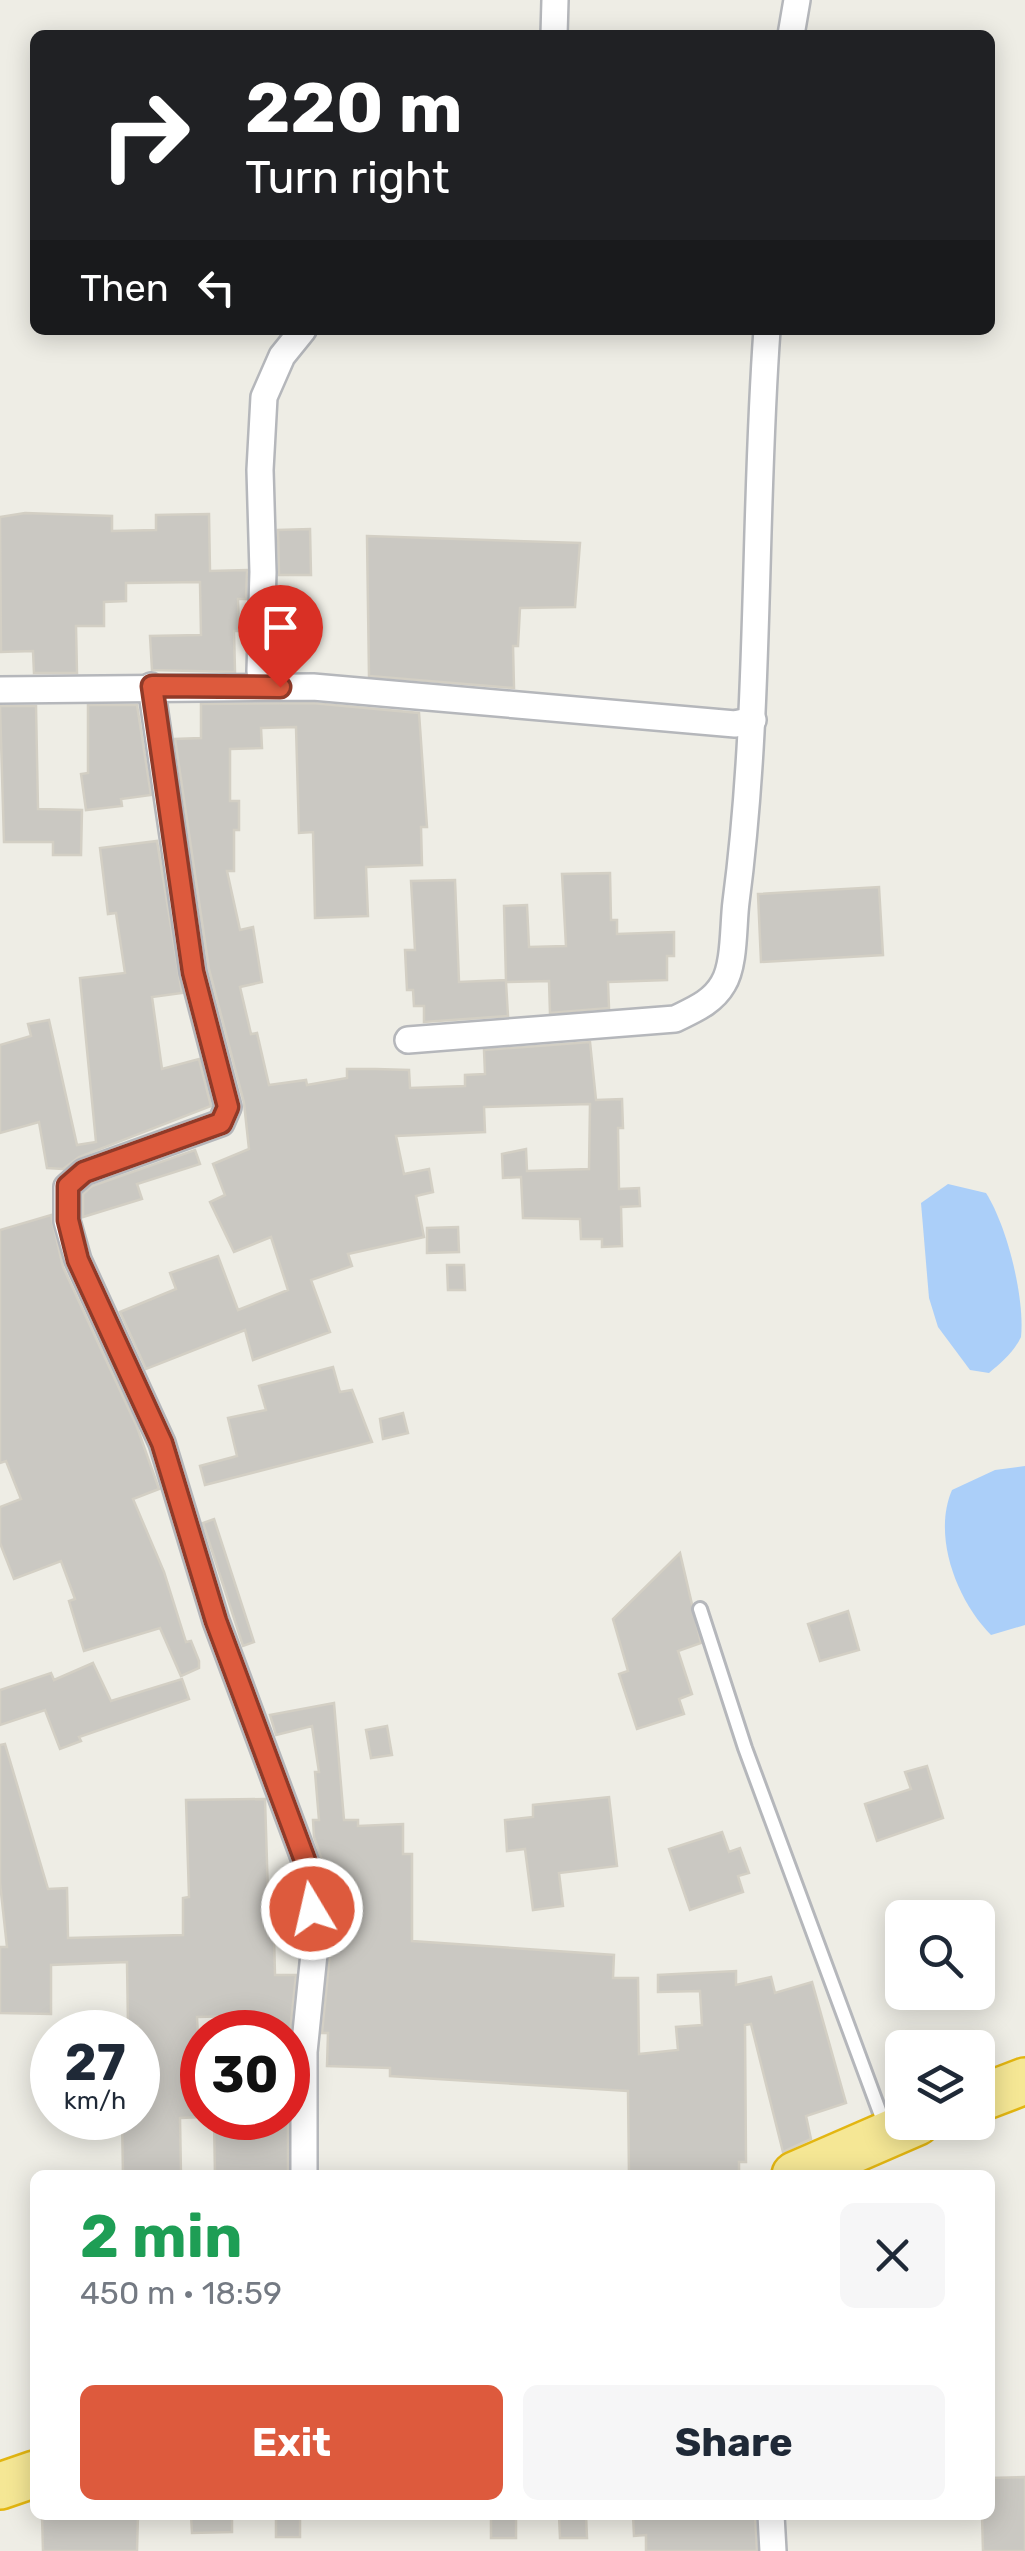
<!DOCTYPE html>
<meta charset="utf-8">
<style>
:root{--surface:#fff;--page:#f6f6f7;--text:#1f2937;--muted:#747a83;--accent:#dd5a3d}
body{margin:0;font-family:Rubik,sans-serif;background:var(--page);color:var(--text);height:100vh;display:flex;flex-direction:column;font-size:38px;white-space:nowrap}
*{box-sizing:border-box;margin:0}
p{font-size:32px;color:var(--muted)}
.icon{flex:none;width:55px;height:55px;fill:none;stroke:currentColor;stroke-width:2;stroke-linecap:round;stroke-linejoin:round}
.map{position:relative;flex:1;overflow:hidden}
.side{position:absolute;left:30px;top:2170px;width:965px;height:350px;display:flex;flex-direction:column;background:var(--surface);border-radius:15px;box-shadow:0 5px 25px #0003}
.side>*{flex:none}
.banner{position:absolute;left:30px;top:30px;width:965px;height:305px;border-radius:15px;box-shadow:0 5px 25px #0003;background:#202124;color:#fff;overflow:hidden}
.buttons{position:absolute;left:885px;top:1900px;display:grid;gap:20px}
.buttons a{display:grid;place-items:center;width:110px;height:110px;border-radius:15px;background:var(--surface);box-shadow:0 5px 25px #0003;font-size:50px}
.speed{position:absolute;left:30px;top:2010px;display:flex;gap:20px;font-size:50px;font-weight:700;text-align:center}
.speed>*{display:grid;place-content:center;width:130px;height:130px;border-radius:50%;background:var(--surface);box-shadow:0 5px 25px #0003;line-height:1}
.speed small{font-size:25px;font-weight:400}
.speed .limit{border:15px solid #d22;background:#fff;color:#111}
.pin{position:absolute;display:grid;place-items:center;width:85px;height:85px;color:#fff;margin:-102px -42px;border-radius:50% 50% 50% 0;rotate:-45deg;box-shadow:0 0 10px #0007}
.pin .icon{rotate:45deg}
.me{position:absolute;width:110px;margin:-55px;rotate:351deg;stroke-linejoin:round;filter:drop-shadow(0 0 8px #0008)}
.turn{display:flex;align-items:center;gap:35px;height:210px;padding:0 50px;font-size:45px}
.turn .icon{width:130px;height:130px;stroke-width:2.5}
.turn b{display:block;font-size:70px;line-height:85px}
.then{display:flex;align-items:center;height:95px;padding:0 50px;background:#0003;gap:20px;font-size:38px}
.round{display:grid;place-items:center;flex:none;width:105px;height:105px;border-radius:15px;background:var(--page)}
.overview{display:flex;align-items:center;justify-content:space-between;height:170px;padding:0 50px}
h1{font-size:60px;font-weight:700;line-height:75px;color:#1e9e55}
.primary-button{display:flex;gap:20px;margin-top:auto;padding:20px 50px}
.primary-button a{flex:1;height:115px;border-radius:15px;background:var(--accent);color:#fff;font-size:40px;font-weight:700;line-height:115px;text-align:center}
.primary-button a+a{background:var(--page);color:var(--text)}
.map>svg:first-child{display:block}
.water{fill:#abcff9}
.building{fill:#cac8c2;stroke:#d3cfc4;stroke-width:2.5}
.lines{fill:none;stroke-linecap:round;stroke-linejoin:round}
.lane-casing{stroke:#b5b7bb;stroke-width:18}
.street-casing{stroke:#b5b7bb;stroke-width:30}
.highway-casing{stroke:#e3b611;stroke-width:50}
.lane{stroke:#fff;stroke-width:12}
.street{stroke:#fff;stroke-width:25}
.highway{stroke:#f5e795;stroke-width:45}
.route-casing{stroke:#903a28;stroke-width:25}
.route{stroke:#dd5a3d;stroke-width:18}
</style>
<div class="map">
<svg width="1025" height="2551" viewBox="0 0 1025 2551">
<rect width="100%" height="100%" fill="#eeede5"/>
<g class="water">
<path d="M948,1184L986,1193C1007,1226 1025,1298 1021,1337C1014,1352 1001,1363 989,1373L970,1370L938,1327L929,1298L921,1203Z"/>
<path d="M1025,1466V1625L991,1635C957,1601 932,1536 952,1490L995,1470Z"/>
</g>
<g class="building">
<polygon points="25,513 112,516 112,531 156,530 156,515 209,514 210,571 247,570 246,599 238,599 239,631 234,631 235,672 152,670 150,636 201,635 200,582 126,583 126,601 104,602 104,626 76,626 77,673 34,673 33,651 1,652 0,517"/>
<polygon points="310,529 311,575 279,575 278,530"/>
<polygon points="367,536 580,543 575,607 520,608 518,646 513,646 514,688 369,676"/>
<polygon points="312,703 419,713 427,827 421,827 422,865 366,867 368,916 315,918 313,832 299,833 296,727 261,728 262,748 230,749 230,801 239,801 239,830 234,830 234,871 227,871 240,930 253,927 262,982 240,987 251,1034 257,1033 269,1085 306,1080 307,1085 347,1078 347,1069 376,1069 409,1070 410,1088 465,1086 465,1075 485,1074 484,1050 590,1042 596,1100 622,1099 623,1128 618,1128 619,1189 639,1188 640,1206 621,1207 622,1246 602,1247 602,1239 581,1239 580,1219 523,1218 521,1177 503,1178 502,1154 526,1149 527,1171 589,1169 590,1104 484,1107 485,1132 396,1136 404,1174 429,1169 433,1192 416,1196 424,1237 348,1254 352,1266 311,1280 330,1332 253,1360 245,1330 146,1369 120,1312 176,1289 170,1273 218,1256 238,1310 288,1290 271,1237 234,1252 210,1202 225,1195 213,1164 249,1149 244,1103 209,969 175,739 201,738 201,704"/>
<polygon points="88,705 137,705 151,795 121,799 122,806 86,810 81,774 88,773"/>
<polygon points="0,706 36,706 38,809 82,810 81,855 53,855 53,842 4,842"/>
<polygon points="157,841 182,993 152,997 162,1069 199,1059 211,1106 79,1157 63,1169 47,1168 39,1122 0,1133 0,1045 31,1036 28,1024 49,1020 77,1145 96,1142 80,978 125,973 116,913 108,914 100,848"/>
<polygon points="610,873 611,920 617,920 617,934 674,932 674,956 667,956 667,980 608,982 609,1008 550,1013 549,981 506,982 508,1016 424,1022 424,1006 414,1006 413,990 407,990 405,950 415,950 411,881 455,880 459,982 506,980 504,906 527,905 529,947 566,946 562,874"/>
<polygon points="879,887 883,955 761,962 758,894"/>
<polygon points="195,1150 200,1164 137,1184 142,1199 83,1217 83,1194 92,1186"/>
<polygon points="51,1215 63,1267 137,1427 159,1489 133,1499 164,1572 186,1642 191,1641 199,1661 199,1668 181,1676 160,1628 84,1651 69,1601 75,1599 61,1561 14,1579 0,1543 0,1507 21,1499 6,1461 0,1463 0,1230"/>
<polygon points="458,1227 459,1252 427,1253 427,1228"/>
<polygon points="447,1265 464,1265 465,1290 448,1290"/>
<polygon points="333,1367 340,1392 352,1390 372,1442 205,1485 200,1466 237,1456 228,1418 266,1410 259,1386"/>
<polygon points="403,1413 408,1433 383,1439 380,1419"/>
<polygon points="214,1519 254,1642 243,1646 203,1523"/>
<polygon points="680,1553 701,1643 678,1651 692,1694 679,1699 684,1714 637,1729 619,1674 628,1671 613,1619"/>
<polygon points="848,1611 859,1650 820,1661 808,1624"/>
<polygon points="93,1663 111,1701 182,1679 189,1699 79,1737 81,1741 60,1749 45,1710 0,1725 0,1690 51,1673 54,1680"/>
<polygon points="334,1703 344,1820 358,1820 358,1826 403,1824 403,1854 412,1854 412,1941 614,1955 613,1978 638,1978 639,2054 678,2050 676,2027 702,2025 700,1991 658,1992 658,1975 736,1971 736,1985 771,1977 775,1993 812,1982 846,2103 806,2116 811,2139 783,2152 751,2024 745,2025 746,2162 739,2162 739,2175 629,2175 628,2091 390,2076 390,2068 327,2066 328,2033 322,2033 331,1943 326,1872 314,1837 313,1820 319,1820 315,1772 319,1772 312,1726 276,1735 270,1715"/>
<polygon points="387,1726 392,1755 371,1758 366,1730"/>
<polygon points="5,1744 48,1889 67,1888 68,1938 183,1935 183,1898 189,1897 186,1800 265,1799 268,1894 295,1893 297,1921 276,1921 274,1937 275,1975 296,1975 290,2032 256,2032 256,2020 236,2020 236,2016 197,2017 202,2117 180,2118 181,2175 123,2175 122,2118 138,2118 138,2026 128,2026 127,1962 51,1965 51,2014 0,2013 0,1947 7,1947 0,1883 0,1745"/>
<polygon points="927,1766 943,1818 877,1841 865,1804 911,1789 905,1772"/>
<polygon points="609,1797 617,1866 559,1873 563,1906 533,1910 525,1849 507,1851 505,1820 533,1817 533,1805"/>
<polygon points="722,1832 729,1852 740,1848 749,1873 738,1876 743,1892 690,1910 669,1849"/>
<polygon points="214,2118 288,2118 288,2175 215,2175"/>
<polygon points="1025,2477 1025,2551 983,2551 982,2515 990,2515 990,2478"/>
<polygon points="42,2515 138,2515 137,2551 43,2551"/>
<polygon points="191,2515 232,2515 232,2532 192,2533"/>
<rect x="491" y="2515" width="25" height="23"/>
<polygon points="559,2515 586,2515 587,2538 560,2538"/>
<polygon points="633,2515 755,2515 757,2551 646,2551 646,2535 634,2536"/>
<rect x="276" y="2518" width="24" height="19"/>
</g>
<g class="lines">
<defs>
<polyline id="lane" points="700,1609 745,1748 886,2129"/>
<g id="street">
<polyline points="554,35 555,0"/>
<polyline points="791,35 797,0"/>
<polyline points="260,671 263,572 260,470 264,397 282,356 303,330"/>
<polyline points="151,686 193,972 228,1107 221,1123 84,1172 67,1187 67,1221 78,1260 162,1443 216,1621 310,1874 315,1944 304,2052 304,2175"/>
<polyline points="0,690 313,687 735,724 753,720"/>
<path d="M408,1040L675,1019C693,1010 712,1003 723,984C735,965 733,925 736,902C761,712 753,521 767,330"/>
<polyline points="771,2515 773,2551"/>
</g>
<g id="highway">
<polyline points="978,2099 1025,2081"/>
<polyline points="795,2175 917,2122"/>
<polyline points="0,2486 35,2474"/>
</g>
</defs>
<use href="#lane" class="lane-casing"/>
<use href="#street" class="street-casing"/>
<use href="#highway" class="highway-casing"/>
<use href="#lane" class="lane"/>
<use href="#street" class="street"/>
<use href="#highway" class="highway"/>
</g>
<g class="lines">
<defs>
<polyline id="route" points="280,687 152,686 193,972 228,1107 221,1123 84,1172 68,1186 68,1220 78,1260 162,1443 216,1621 310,1874 312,1909"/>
</defs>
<use href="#route" class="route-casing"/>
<use href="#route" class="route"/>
</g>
</svg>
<div class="buttons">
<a><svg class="icon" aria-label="search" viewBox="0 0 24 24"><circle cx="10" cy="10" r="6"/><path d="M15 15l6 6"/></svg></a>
<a><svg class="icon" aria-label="layers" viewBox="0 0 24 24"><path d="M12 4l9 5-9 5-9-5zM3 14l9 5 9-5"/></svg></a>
</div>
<div class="speed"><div>27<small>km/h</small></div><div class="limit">30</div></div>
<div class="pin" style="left:280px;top:687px;background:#d93025"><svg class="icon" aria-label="arrive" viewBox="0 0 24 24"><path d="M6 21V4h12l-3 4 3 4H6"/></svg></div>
<svg class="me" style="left:312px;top:1909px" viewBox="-20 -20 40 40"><circle r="17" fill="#dd5a3d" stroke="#fff" stroke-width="3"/><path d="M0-11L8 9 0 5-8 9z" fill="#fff"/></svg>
<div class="banner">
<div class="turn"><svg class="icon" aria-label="right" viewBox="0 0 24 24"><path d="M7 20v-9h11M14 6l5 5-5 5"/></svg><div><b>220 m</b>Turn right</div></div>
<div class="then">Then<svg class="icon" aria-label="left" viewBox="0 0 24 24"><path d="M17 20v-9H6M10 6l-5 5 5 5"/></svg></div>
</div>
<section class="side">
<div class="overview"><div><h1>2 min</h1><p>450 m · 18:59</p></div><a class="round"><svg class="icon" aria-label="close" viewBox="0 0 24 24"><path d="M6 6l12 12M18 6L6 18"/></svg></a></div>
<div class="primary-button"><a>Exit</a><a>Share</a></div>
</section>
</div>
